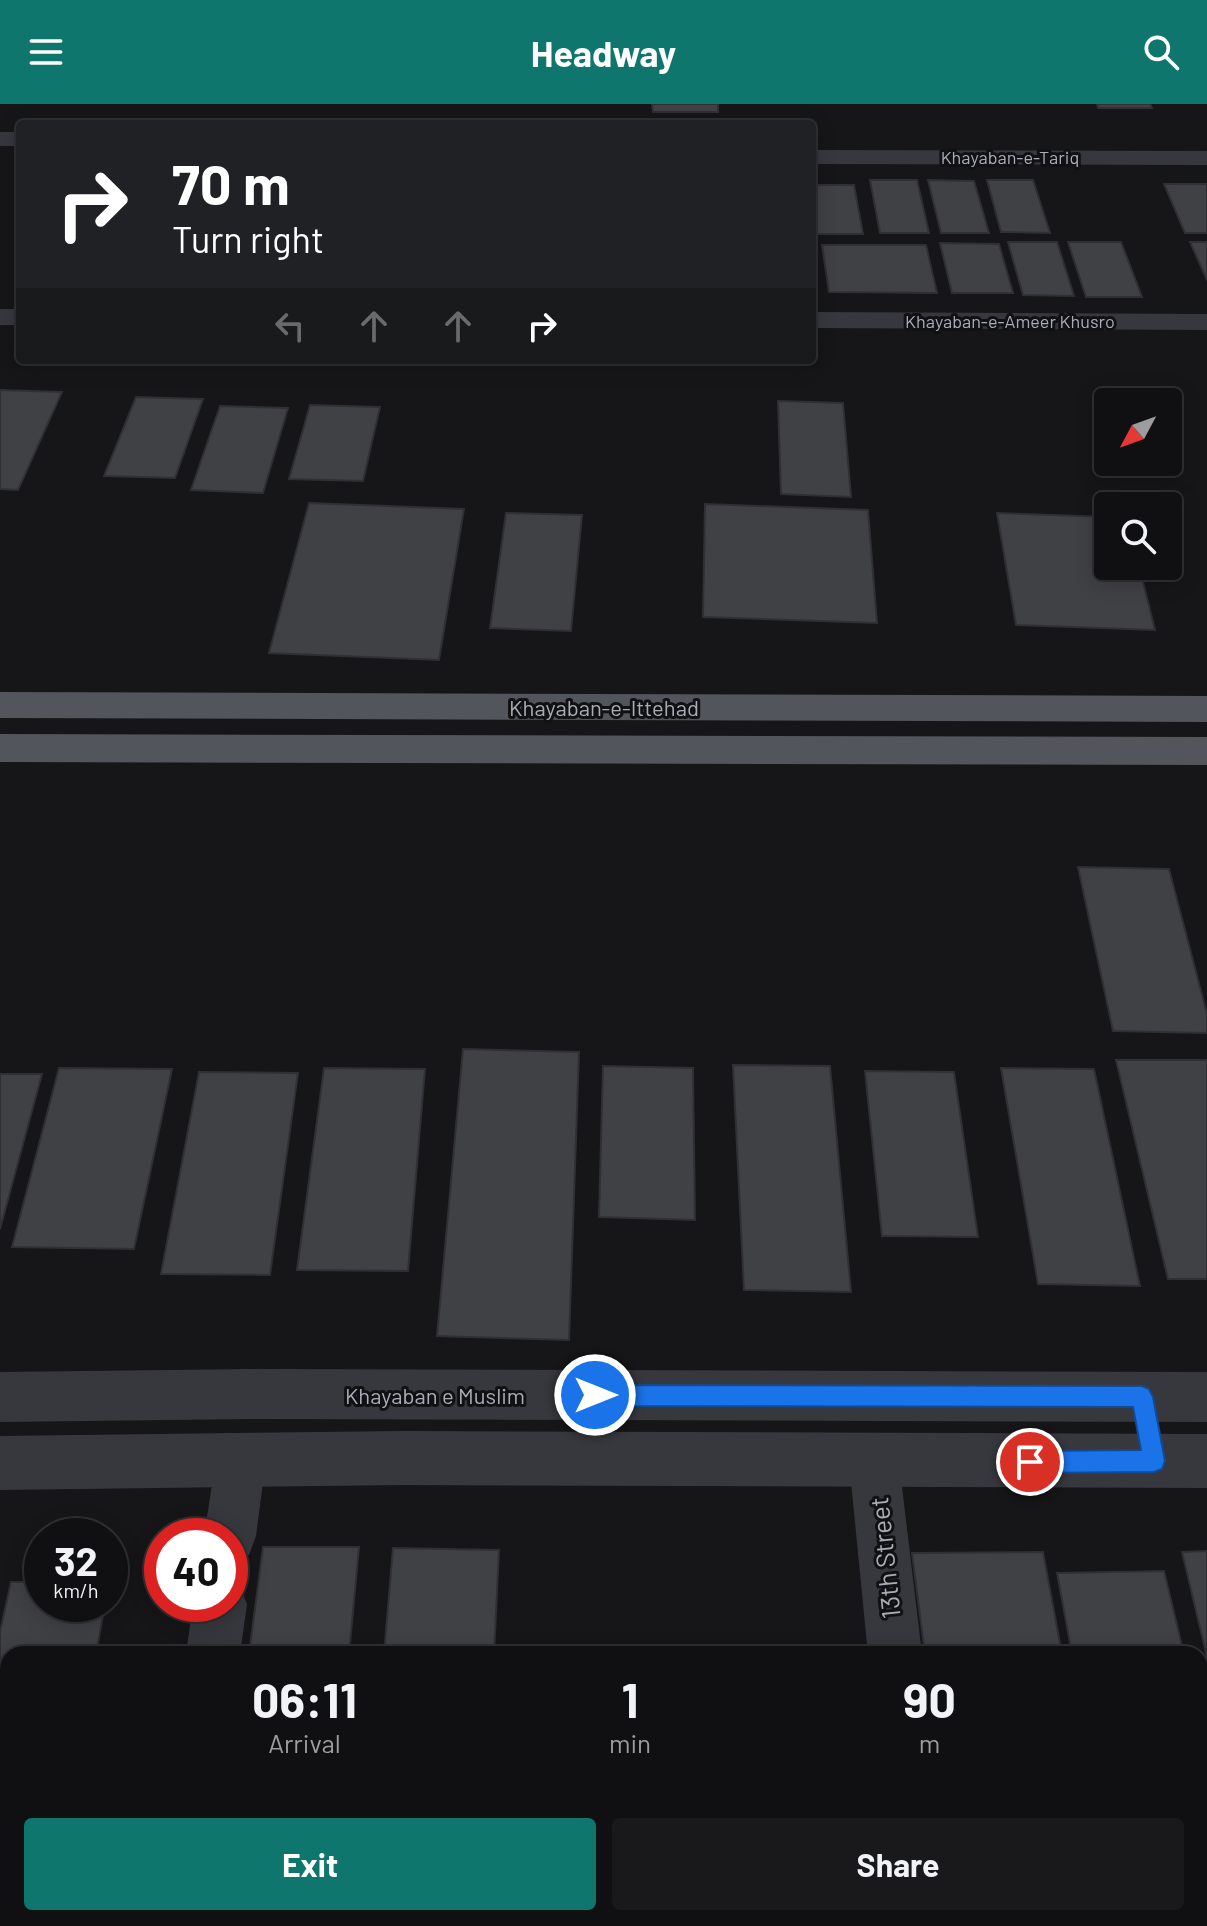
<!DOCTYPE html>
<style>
:root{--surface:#101012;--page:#19191b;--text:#f1f3f6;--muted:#9c9d9f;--line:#303032;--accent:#0f766e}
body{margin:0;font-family:Barlow,sans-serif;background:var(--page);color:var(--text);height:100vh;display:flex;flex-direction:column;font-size:30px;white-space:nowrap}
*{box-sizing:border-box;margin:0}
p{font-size:26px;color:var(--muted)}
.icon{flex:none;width:44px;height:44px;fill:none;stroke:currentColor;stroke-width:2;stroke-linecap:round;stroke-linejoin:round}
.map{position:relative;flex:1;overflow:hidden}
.side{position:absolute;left:0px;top:1542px;width:1208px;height:280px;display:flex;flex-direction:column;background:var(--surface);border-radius:24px 24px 0 0;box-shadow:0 4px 20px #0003,0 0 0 2px var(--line)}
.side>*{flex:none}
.top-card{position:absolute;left:16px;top:16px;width:800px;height:244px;border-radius:8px;box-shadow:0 4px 20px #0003,0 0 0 2px var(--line);background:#202124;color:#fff;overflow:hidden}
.needle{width:52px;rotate:229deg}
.buttons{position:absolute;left:1094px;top:284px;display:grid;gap:16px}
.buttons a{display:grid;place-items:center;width:88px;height:88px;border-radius:8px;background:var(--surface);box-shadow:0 4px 20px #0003,0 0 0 2px var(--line);font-size:40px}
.speed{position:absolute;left:24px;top:1414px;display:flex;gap:16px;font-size:40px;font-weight:700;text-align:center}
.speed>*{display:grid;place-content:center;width:104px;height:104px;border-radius:50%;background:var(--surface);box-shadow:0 4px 20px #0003,0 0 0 2px var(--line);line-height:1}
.speed small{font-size:20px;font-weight:400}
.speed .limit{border:12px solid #d22;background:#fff;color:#111}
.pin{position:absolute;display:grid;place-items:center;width:68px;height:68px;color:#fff;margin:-34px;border:4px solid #fff;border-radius:50%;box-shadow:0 2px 8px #0007}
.me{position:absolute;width:88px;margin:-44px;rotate:90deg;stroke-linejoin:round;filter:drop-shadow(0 0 6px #0008)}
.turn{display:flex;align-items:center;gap:28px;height:168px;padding:0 24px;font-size:36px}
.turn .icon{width:104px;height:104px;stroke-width:2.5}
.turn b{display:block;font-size:56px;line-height:68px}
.lanes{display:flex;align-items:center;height:76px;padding:0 24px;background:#0003;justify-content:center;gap:40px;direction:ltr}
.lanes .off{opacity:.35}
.eta{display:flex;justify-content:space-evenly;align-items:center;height:136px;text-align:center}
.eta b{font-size:48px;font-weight:700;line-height:56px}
.button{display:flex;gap:16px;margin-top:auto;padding:16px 24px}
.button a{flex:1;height:92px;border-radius:8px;background:var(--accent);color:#fff;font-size:32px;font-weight:700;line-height:92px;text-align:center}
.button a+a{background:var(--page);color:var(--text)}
header{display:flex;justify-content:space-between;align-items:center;height:104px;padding:0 24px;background:var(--accent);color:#fff;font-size:36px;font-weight:700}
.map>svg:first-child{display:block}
.building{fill:#404145;stroke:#303034;stroke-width:2}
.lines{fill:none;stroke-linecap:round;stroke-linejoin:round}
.minor{fill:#37383d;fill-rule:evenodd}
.tertiary{fill:#37383d;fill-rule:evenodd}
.primary{fill:#53555c;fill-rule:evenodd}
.route{fill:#1a73e8;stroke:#114b97;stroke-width:2}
.labels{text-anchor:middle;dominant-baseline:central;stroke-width:6;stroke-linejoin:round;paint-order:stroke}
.far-street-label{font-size:18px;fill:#a8adb8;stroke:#111113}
.street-label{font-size:22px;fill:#a8adb8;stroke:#111113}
.near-street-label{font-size:26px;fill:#a8adb8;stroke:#111113}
</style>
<header><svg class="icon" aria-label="menu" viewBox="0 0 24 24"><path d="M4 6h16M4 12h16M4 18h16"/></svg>Headway<svg class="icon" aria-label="search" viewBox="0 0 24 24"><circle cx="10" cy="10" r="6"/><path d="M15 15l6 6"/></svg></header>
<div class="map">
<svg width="1207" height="1822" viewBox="0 0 1207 1822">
<rect width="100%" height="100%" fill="#161618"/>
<g class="building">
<polygon points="652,0 718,0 718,8 653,8"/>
<polygon points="1097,0 1150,0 1152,4 1098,4"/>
<polygon points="870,76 917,76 929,129 880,129"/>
<polygon points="928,76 974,77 989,129 941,129"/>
<polygon points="987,76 1033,76 1050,129 1001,128"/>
<polygon points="1164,80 1207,80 1207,129 1185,129"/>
<polygon points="812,81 854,81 863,130 814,130"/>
<polygon points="1008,138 1057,138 1074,192 1023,191"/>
<polygon points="1068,138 1121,138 1142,193 1086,193"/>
<polygon points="1190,138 1207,138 1207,176"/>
<polygon points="940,139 999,140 1013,189 952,189"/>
<polygon points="822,141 926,141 937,189 829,188"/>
<polygon points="0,286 62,288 18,386 0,385"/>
<polygon points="136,293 203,295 175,374 104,372"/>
<polygon points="778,297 843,299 851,393 781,390"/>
<polygon points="310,301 380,303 363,377 289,375"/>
<polygon points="220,302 288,304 263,389 191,386"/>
<polygon points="309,399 464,405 439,556 269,549"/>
<polygon points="705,400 868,406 877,519 703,513"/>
<polygon points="506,409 582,411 571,527 490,524"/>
<polygon points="997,409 1108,413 1108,462 1139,462 1155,526 1016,521"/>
<polygon points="1078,763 1169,765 1207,910 1207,929 1113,927"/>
<polygon points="463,945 579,948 569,1236 437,1232"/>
<polygon points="1116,956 1207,956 1207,1175 1168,1175"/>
<polygon points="733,961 830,962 851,1188 744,1186"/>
<polygon points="603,962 693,964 695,1116 599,1113"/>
<polygon points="59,964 172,965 134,1145 12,1143"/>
<polygon points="324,964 425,965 408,1167 297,1166"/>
<polygon points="1001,964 1094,965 1140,1182 1038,1180"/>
<polygon points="865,967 954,968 978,1133 882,1132"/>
<polygon points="199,968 298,969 270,1171 161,1170"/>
<polygon points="0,970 42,970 0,1125"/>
<polygon points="263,1443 359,1443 349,1550 249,1550"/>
<polygon points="393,1444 499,1446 494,1550 384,1550"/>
<polygon points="1207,1447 1207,1553 1182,1448"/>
<polygon points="1043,1448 1062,1550 925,1550 912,1449"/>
<polygon points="1164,1467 1184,1550 1072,1550 1057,1469"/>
<polygon points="11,1478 42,1478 42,1500 105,1500 96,1550 8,1550 8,1658 0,1658 0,1528"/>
<polygon points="1200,1620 1207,1649 1207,1668 1200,1668"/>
<polygon points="0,1694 8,1694 8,1814 51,1814 49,1821 0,1820"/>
<polygon points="1200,1697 1207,1697 1207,1822 1045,1822 1044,1814 1200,1814"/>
<polygon points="259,1814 499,1814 499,1821 258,1818"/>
<polygon points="525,1814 746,1814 747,1822 525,1822"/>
</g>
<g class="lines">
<g class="minor">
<rect x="0" y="28" width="20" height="14"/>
<polygon points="812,46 1207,47 1207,61 812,60"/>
<rect x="0" y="205" width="20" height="16"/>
<polygon points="812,208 1207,210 1207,226 812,224"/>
<polygon points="241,1330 259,1337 266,1355 256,1432 249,1451 230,1458 230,1432 204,1432 216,1355 223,1337"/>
<polygon points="874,1333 892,1340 899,1358 922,1550 868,1550 849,1358 856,1340"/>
<polygon points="230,1477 239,1481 247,1500 240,1550 186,1550 193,1500 230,1500"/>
<polygon points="146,1814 206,1814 205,1822 145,1822"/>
<rect x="894" y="1814" width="60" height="8"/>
</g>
<g class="tertiary">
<polygon points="253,1265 1207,1268 1207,1318 253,1315 0,1318 0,1268"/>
<polygon points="405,1327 1207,1330 1207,1384 405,1381 0,1386 0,1332"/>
</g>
<g class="primary">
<polygon points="0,588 1207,592 1207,618 0,614"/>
<polygon points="0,630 1207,633 1207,661 0,658"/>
</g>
</g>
<polygon class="route" points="595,1281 1142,1282 1149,1285 1153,1293 1165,1357 1162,1365 1154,1368 1030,1369 1022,1365 1019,1358 1022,1350 1030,1347 1141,1346 1133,1303 595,1302 587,1299 584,1291 587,1284"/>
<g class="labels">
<g class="far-street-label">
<text x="1010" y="53">Khayaban-e-Tariq</text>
<text x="1010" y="217">Khayaban-e-Ameer Khusro</text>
</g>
<g class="street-label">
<text x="604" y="603">Khayaban-e-Ittehad</text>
<text x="435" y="1291">Khayaban e Muslim</text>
</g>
<g class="near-street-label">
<text transform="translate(884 1454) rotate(-96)">13th Street</text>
</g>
</g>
</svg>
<div class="buttons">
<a><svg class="needle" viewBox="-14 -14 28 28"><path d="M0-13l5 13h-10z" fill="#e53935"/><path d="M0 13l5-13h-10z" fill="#9c9d9f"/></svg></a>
<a><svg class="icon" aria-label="search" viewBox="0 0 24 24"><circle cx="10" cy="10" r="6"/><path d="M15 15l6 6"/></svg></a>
</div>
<div class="speed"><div>32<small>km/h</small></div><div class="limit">40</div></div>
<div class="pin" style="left:1030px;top:1358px;background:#d93025"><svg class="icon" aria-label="arrive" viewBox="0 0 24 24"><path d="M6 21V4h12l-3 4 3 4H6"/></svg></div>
<svg class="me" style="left:595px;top:1291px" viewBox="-20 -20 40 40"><circle r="17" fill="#1a73e8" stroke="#fff" stroke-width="3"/><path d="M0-11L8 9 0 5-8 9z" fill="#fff"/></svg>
<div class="top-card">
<div class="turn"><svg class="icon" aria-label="right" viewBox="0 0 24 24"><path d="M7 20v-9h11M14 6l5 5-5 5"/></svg><div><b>70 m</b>Turn right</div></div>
<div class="lanes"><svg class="icon off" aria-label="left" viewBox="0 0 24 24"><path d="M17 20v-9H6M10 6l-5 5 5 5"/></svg><svg class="icon off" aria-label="ahead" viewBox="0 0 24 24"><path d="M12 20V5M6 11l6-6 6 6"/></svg><svg class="icon off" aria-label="ahead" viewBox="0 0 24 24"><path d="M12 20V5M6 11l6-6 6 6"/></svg><svg class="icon" aria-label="right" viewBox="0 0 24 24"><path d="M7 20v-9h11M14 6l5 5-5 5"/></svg></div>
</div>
<section class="side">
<div class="eta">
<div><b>06:11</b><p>Arrival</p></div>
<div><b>1</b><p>min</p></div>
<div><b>90</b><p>m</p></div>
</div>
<div class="button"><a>Exit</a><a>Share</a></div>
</section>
</div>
